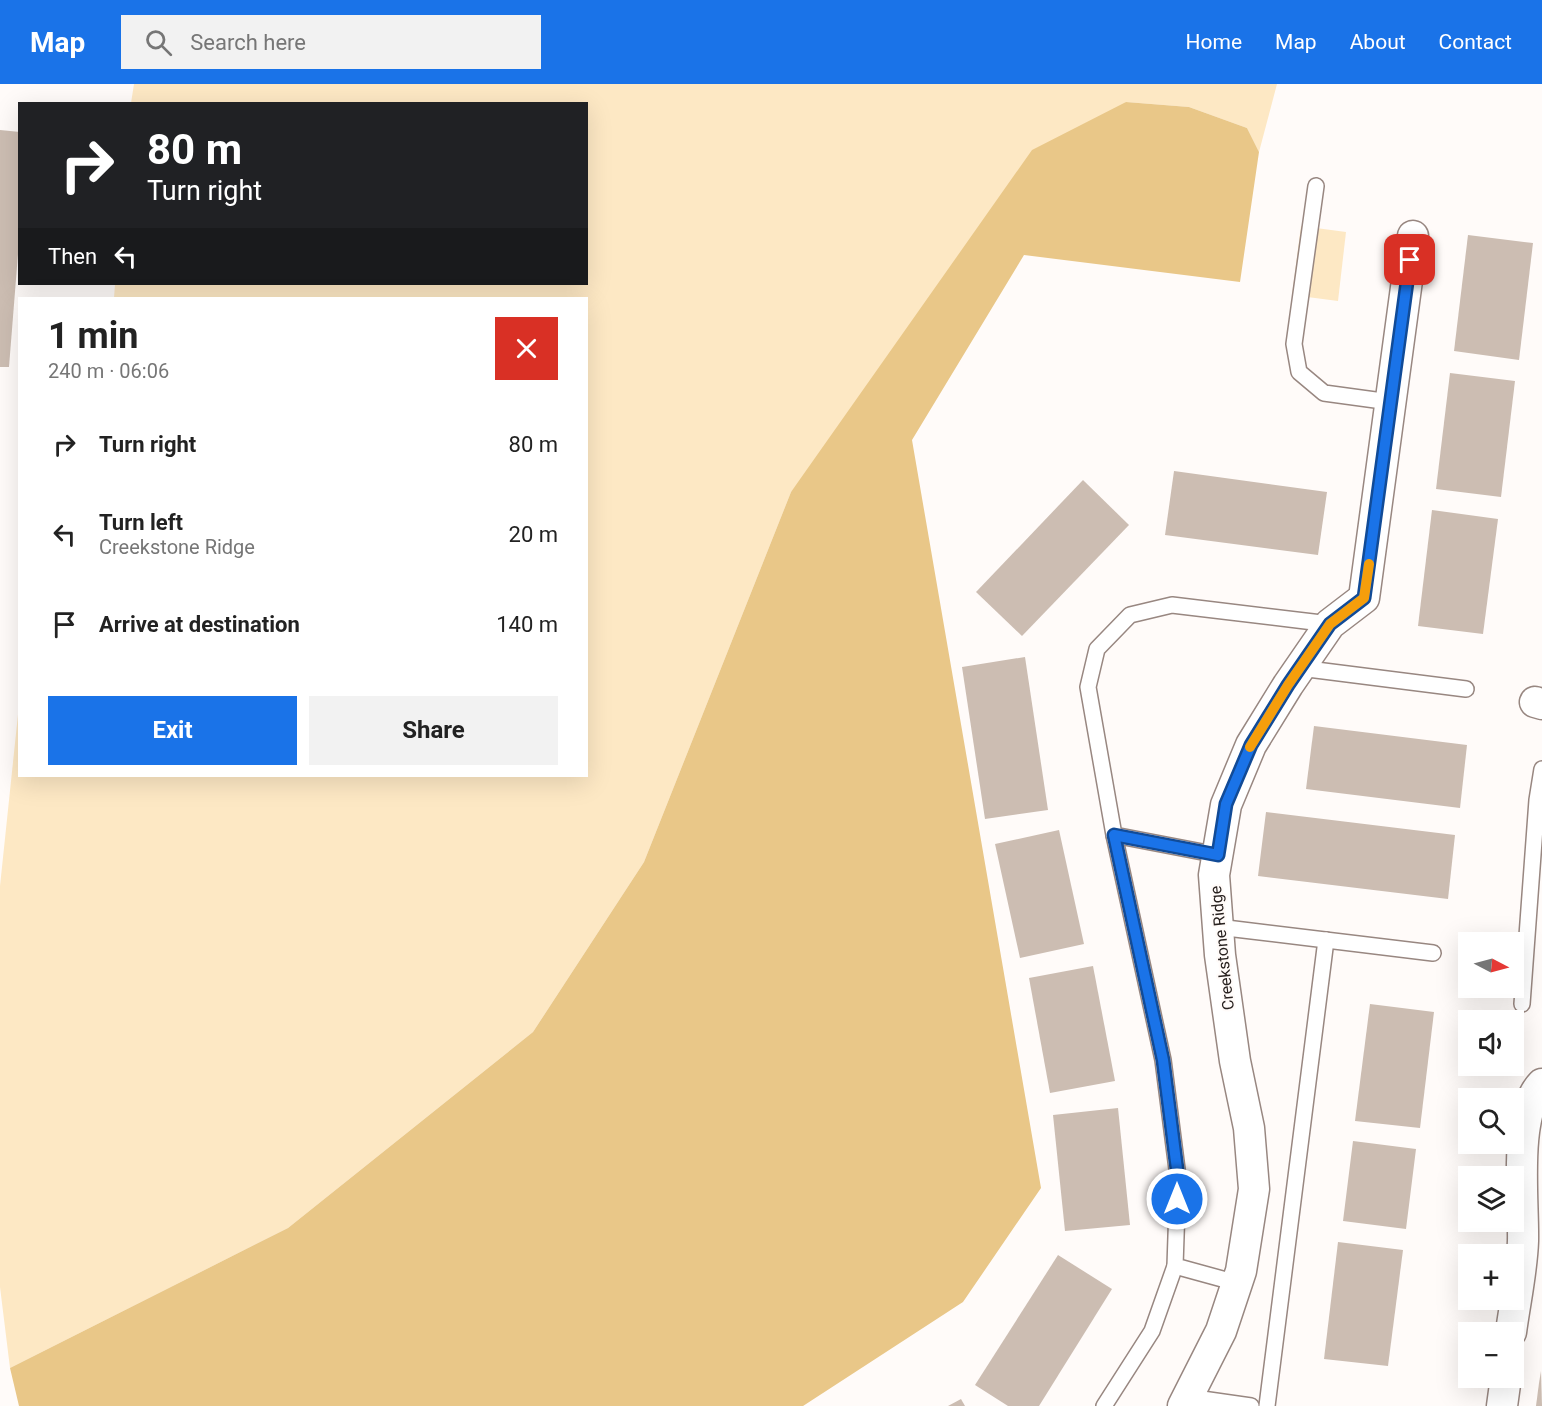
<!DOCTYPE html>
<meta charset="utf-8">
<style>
:root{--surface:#fff;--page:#f2f2f2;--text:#222;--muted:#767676;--accent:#1a73e8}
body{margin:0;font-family:Roboto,sans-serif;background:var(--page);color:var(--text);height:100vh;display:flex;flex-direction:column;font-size:22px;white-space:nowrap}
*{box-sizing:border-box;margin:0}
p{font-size:20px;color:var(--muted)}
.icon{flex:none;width:33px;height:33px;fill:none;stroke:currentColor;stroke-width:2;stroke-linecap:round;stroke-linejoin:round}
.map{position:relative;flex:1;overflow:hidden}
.sheet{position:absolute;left:18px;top:213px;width:570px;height:480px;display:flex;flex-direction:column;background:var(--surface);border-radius:0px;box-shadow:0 6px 24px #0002}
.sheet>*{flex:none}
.top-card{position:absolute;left:18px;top:18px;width:570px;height:183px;border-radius:0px;box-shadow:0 6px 24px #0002;background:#202124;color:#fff;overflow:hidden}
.needle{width:39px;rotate:96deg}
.controls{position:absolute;left:1458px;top:848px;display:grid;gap:12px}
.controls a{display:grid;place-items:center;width:66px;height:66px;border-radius:0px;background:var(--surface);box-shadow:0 6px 24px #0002;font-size:30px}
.pin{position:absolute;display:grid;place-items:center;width:51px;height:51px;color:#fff;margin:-26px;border-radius:12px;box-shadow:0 3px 9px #0006}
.me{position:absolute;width:66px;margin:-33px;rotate:0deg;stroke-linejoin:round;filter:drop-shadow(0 0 4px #0008)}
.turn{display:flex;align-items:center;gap:21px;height:126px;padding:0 30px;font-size:27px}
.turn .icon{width:78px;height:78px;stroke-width:2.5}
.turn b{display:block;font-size:42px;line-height:51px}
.then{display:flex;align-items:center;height:57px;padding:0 30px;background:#0003;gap:12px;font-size:22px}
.round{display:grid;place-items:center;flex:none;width:63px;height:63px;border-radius:0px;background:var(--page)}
.headline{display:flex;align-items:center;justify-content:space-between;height:102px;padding:0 30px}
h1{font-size:36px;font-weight:700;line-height:45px}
.cta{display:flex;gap:12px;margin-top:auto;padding:12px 30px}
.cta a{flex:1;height:69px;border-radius:0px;background:var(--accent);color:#fff;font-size:24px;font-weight:700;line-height:69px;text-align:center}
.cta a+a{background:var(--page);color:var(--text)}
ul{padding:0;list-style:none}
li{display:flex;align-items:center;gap:18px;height:90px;padding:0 30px}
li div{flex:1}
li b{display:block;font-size:22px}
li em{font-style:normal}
header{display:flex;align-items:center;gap:36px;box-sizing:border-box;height:84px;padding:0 30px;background:var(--accent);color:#fff}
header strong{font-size:28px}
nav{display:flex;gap:33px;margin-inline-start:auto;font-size:21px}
.search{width:420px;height:54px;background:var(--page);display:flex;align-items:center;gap:15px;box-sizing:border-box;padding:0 21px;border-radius:0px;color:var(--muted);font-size:22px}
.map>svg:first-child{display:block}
.green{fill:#fde8c4}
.forest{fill:#e9c788}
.building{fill:#ccbdb2}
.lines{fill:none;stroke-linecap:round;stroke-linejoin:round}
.service-casing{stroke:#988781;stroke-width:18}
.minor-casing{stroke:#988781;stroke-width:33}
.service{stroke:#fff;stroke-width:15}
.minor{stroke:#fff;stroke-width:30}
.route-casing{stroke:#114b97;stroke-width:15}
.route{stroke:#1a73e8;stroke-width:10}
.slow{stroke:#f59e0b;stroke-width:10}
.labels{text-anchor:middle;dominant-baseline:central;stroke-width:4.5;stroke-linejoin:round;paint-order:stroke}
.street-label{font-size:16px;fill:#292220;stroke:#fffbf9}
</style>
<header>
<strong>Map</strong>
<div class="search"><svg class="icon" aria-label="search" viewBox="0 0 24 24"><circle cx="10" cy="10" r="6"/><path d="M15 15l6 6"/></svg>Search here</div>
<nav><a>Home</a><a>Map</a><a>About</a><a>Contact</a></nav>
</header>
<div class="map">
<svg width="1542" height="1322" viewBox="0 0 1542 1322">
<rect width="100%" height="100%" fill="#fffbf9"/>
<g class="green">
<polygon points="134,0 1277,0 1259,68 1247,44 1189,23 1126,18 791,408 644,778 533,948 288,1144 10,1284 0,1203 0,802 19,621 20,692 586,692 586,214 114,214 115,200 586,200 586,20 131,19"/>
<polygon points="1301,142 1346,148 1338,217 1292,211"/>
</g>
<polygon class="forest" points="1126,18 1189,23 1247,44 1259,68 1240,198 1024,171 912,356 1041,1104 963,1218 803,1322 19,1322 10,1284 288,1144 533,948 644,778 791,408 1032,66"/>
<g class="building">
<polygon points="0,46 20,48 20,145 9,283 0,283"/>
<polygon points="1468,151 1533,159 1519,276 1454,267"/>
<polygon points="1450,289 1515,297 1501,413 1436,405"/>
<polygon points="1174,387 1327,408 1318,471 1165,451"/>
<polygon points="1083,396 1129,441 1022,552 976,508"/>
<polygon points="1432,426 1498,435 1483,550 1418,542"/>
<polygon points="1025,573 1048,726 985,735 962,583"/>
<polygon points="1314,642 1467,661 1460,724 1306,705"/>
<polygon points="1266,728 1455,751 1448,815 1258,792"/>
<polygon points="1059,746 1084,860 1020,874 995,760"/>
<polygon points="1093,882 1115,997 1050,1009 1029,894"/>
<polygon points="1370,920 1434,928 1420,1044 1355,1037"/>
<polygon points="1118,1024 1130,1141 1065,1147 1053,1031"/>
<polygon points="1353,1057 1416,1065 1406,1145 1343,1137"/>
<polygon points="1338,1158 1403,1166 1388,1282 1324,1275"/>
<polygon points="1058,1171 1112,1205 1039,1322 1008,1322 975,1301"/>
<polygon points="1541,1287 1542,1322 1536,1322 1539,1299"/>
<polygon points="961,1315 965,1322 948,1322"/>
</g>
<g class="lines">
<defs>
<g id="service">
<polyline points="1316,102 1294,260 1299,288 1324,309 1390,318"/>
<polyline points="1300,584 1466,605"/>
<polyline points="1114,751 1163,976 1178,1093 1175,1182 1237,1199"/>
<polyline points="1218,771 1114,751 1088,603 1097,565 1130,531 1172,521 1330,540"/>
<polyline points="1218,843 1433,869"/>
<polyline points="1522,920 1537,716 1542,685"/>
<polyline points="1188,1313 1251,1322"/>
<polyline points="1104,1322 1152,1247 1175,1182"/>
<polyline points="1267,1322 1326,856"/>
</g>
<g id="minor">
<polyline points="1535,618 1542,620"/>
<path d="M1511,1248C1515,1218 1522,1187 1523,1157C1524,1116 1513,1030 1542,1000"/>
<polyline points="1183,1322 1221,1247 1241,1187 1254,1105 1249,1044 1235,977 1220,871 1214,791 1226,721 1251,661 1288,601 1330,540 1364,514 1413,152"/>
<polyline points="1502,1322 1506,1293"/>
</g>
</defs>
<use href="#service" class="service-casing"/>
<use href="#minor" class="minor-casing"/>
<use href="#service" class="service"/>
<use href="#minor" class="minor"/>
</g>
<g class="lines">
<defs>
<polyline id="route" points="1177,1115 1178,1093 1163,976 1114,751 1218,771 1226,720 1251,661 1288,601 1330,540 1364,514 1410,176"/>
</defs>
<use href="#route" class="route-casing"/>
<use href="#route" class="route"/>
<polyline class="slow" points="1250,663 1288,601 1330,540 1364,514 1369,480"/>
</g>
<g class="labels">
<g class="street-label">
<text transform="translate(1222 864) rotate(-96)">Creekstone Ridge</text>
</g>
</g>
</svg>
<div class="controls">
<a><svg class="needle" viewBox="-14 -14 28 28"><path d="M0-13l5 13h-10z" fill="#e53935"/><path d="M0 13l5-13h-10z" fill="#767676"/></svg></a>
<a><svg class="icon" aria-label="sound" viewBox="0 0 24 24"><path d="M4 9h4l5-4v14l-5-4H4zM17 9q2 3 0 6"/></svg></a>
<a><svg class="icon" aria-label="search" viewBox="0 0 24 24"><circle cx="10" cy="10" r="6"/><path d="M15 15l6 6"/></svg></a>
<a><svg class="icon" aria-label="layers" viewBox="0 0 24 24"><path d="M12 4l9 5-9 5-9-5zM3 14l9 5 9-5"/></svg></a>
<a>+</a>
<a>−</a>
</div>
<div class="pin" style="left:1410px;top:176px;background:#d93025"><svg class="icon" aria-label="arrive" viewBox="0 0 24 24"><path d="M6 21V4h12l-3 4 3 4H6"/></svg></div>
<svg class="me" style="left:1177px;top:1115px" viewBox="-20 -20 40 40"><circle r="17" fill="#1a73e8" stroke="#fff" stroke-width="3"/><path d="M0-11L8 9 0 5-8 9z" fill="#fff"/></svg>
<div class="top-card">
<div class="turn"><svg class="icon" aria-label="right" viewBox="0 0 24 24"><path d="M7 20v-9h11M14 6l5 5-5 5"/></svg><div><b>80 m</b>Turn right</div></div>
<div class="then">Then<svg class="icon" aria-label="left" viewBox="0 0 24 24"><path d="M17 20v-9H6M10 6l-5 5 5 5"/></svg></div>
</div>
<section class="sheet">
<div class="headline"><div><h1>1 min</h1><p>240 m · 06:06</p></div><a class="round" style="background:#d93025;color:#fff"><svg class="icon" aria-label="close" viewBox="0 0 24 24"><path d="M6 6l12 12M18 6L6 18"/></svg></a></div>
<ul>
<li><svg class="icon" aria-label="right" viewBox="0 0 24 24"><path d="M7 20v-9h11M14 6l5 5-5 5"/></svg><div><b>Turn right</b></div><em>80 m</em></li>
<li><svg class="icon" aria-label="left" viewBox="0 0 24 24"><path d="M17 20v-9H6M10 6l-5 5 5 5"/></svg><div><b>Turn left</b><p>Creekstone Ridge</p></div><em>20 m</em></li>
<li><svg class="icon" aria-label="arrive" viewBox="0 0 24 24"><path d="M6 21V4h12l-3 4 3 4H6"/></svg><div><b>Arrive at destination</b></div><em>140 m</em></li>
</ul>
<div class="cta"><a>Exit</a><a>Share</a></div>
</section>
</div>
